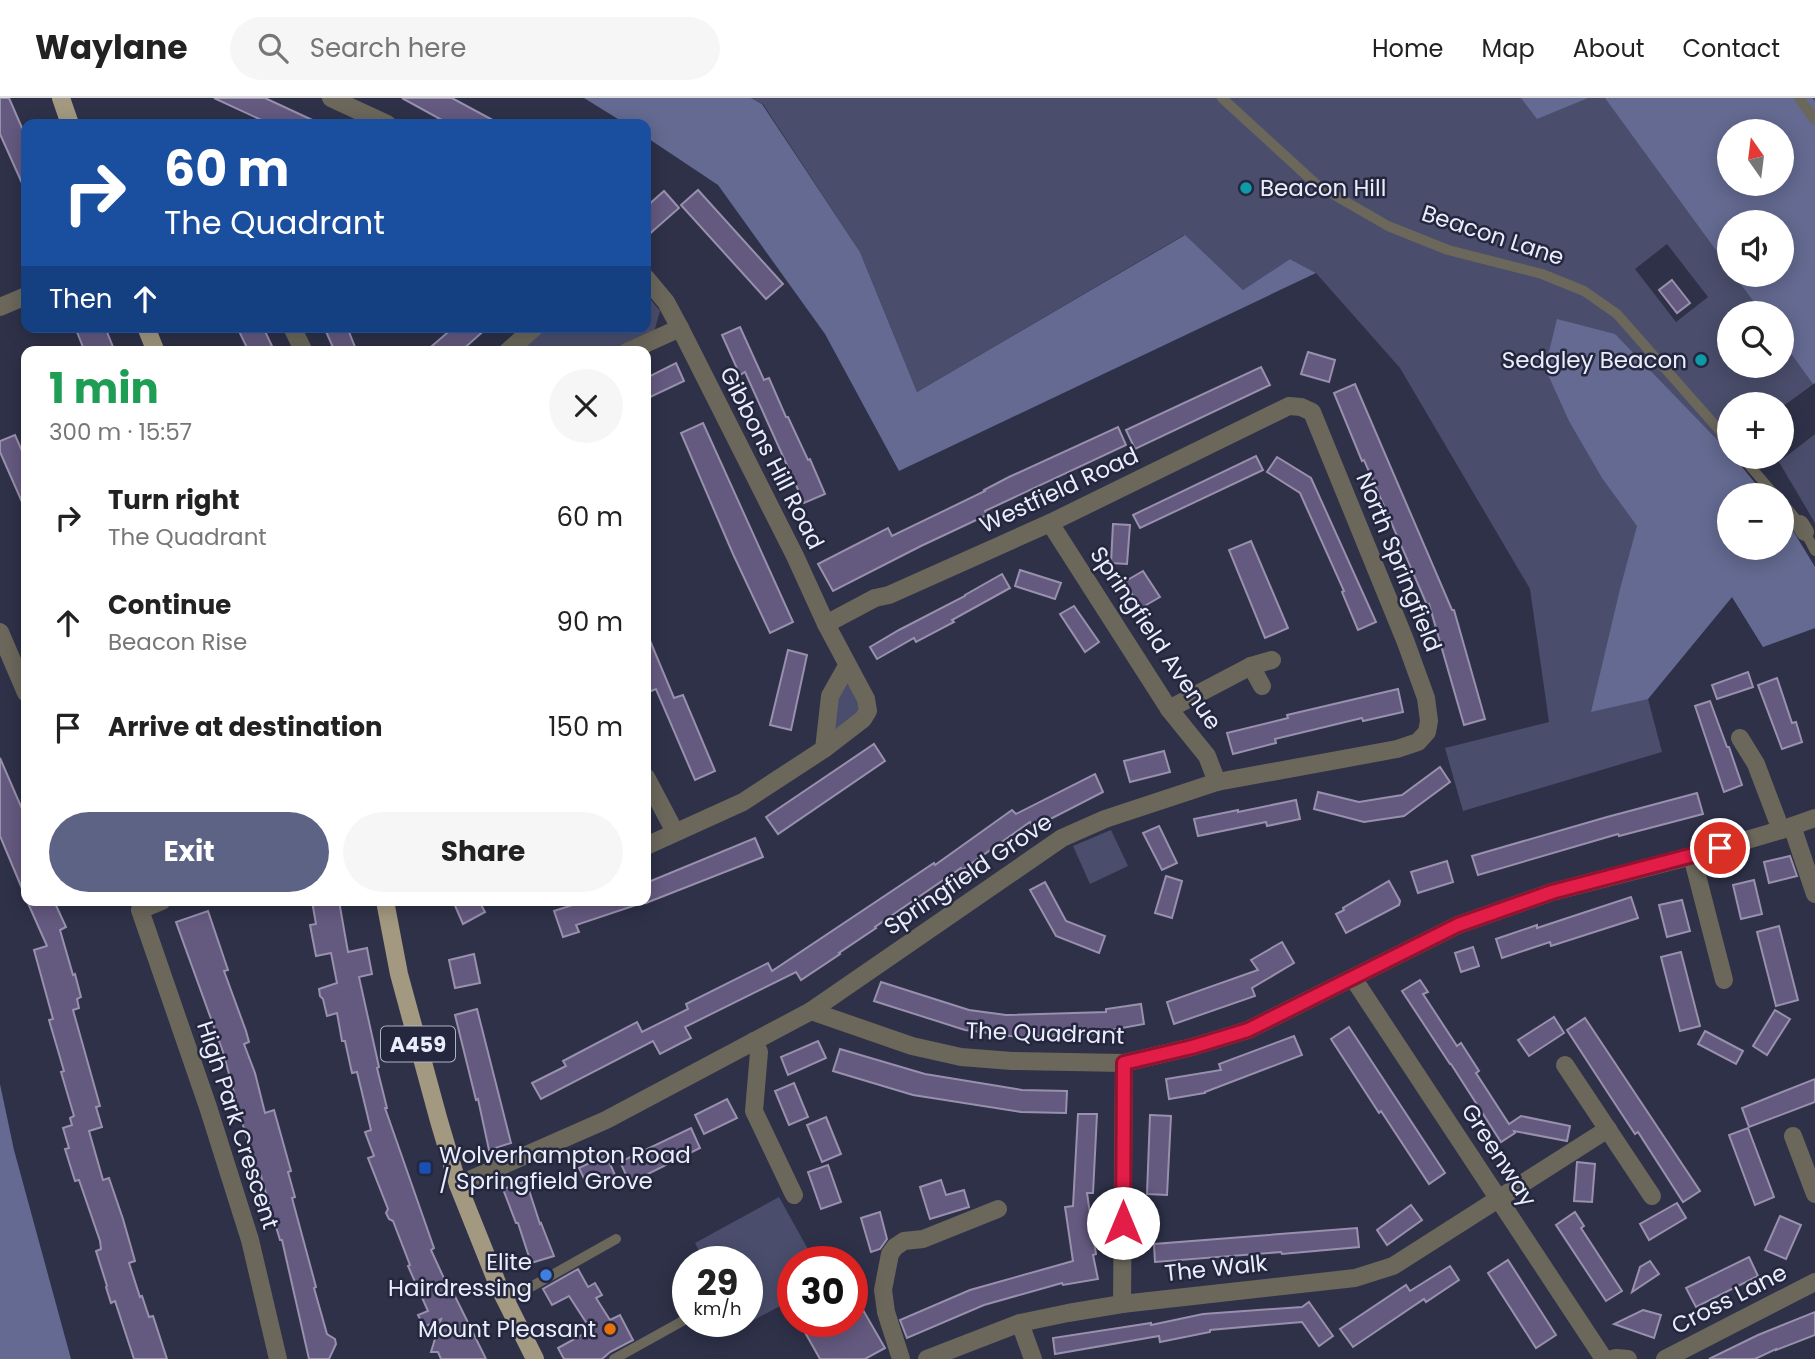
<!DOCTYPE html>
<meta charset="utf-8">
<style>
:root{--surface:#fff;--page:#f6f6f6;--text:#222;--muted:#767676;--line:#e0e0e0;--accent:#5c6385}
body{margin:0;font-family:Poppins,sans-serif;background:var(--page);color:var(--text);height:100vh;display:flex;flex-direction:column;font-size:26px;white-space:nowrap}
*{box-sizing:border-box;margin:0}
p{font-size:23px;color:var(--muted)}
.icon{flex:none;width:38px;height:38px;fill:none;stroke:currentColor;stroke-width:2;stroke-linecap:round;stroke-linejoin:round}
.map{position:relative;flex:1;overflow:hidden}
.sheet{position:absolute;left:21px;top:248px;width:630px;height:560px;display:flex;flex-direction:column;background:var(--surface);border-radius:14px;box-shadow:0 4px 18px #0003}
.sheet>*{flex:none}
.hud{position:absolute;left:21px;top:21px;width:630px;height:214px;border-radius:14px;box-shadow:0 4px 18px #0003;background:#1a4fa0;color:#fff;overflow:hidden}
.needle{width:46px;rotate:346deg}
.controls{position:absolute;left:1717px;top:21px;display:grid;gap:14px}
.controls a{display:grid;place-items:center;width:77px;height:77px;border-radius:50%;background:var(--surface);box-shadow:0 4px 18px #0003;font-size:35px}
.speed{position:absolute;left:672px;top:1148px;display:flex;gap:14px;font-size:35px;font-weight:700;text-align:center}
.speed>*{display:grid;place-content:center;width:91px;height:91px;border-radius:50%;background:var(--surface);box-shadow:0 4px 18px #0003;line-height:1}
.speed small{font-size:18px;font-weight:400}
.speed .limit{border:10px solid #d22;background:#fff;color:#111}
.pin{position:absolute;display:grid;place-items:center;width:60px;height:60px;color:#fff;margin:-30px;border:4px solid #fff;border-radius:50%;box-shadow:0 2px 7px #0007}
.me{position:absolute;width:77px;margin:-38px;rotate:0deg;stroke-linejoin:round;filter:drop-shadow(0 0 5px #0008)}
.turn{display:flex;align-items:center;gap:24px;height:147px;padding:0 28px;font-size:32px}
.turn .icon{width:91px;height:91px;stroke-width:2.5}
.turn b{display:block;font-size:49px;line-height:60px}
.then{display:flex;align-items:center;height:66px;padding:0 28px;background:#0003;gap:14px;font-size:26px}
.round{display:grid;place-items:center;flex:none;width:74px;height:74px;border-radius:37px;background:var(--page)}
.headline{display:flex;align-items:center;justify-content:space-between;height:119px;padding:0 28px}
h1{font-size:42px;font-weight:700;line-height:52px;color:#1e9e55}
.action{display:flex;gap:14px;margin-top:auto;padding:14px 28px}
.action a{flex:1;height:80px;border-radius:42px;background:var(--accent);color:#fff;font-size:28px;font-weight:700;line-height:80px;text-align:center}
.action a+a{background:var(--page);color:var(--text)}
ul{padding:0;list-style:none}
li{display:flex;align-items:center;gap:21px;height:105px;padding:0 28px}
li div{flex:1}
li b{display:block;font-size:26px}
li em{font-style:normal}
header{display:flex;align-items:center;gap:42px;box-sizing:border-box;height:98px;padding:0 35px;background:var(--surface);border-bottom:2px solid var(--line)}
header strong{font-size:33px}
nav{display:flex;gap:38px;margin-inline-start:auto;font-size:24px}
.search{width:490px;height:63px;background:var(--page);display:flex;align-items:center;gap:18px;box-sizing:border-box;padding:0 24px;border-radius:38px;color:var(--muted);font-size:26px}
.map>svg:first-child{display:block}
.green{fill:#4a4e6c;fill-rule:evenodd}
.forest{fill:#646a91;fill-rule:evenodd}
.building{fill:#64597f;stroke:#9890ad;stroke-width:2}
.lines{fill:none;stroke-linecap:round;stroke-linejoin:round}
.lane{stroke:#6b675b;stroke-width:10}
.street{stroke:#6b675b;stroke-width:18}
.primary{stroke:#a39981;stroke-width:18}
.route-casing{stroke:#92132f;stroke-width:18}
.route{stroke:#e11d48;stroke-width:12}
.culture-dot{fill:#0f9aa8;stroke:#24273d;stroke-width:2.5}
.transit-dot{fill:#1a4fb4;stroke:#24273d;stroke-width:2.5}
.shop-dot{fill:#3f7fe0;stroke:#24273d;stroke-width:2.5}
.food-dot{fill:#e8710a;stroke:#24273d;stroke-width:2.5}
.labels{text-anchor:middle;dominant-baseline:central;stroke-width:5;stroke-linejoin:round;paint-order:stroke}
.shield{fill:#24273d;stroke:#afb2c3;stroke-width:2}
.shield-label{font-size:21px;font-weight:bold;fill:#eaedfc}
.poi-label{font-size:23px;fill:#eaedfc;stroke:#24273d;text-anchor:end}
.street-label{font-size:23px;fill:#eaedfc;stroke:#24273d}
</style>
<header>
<strong>Waylane</strong>
<div class="search"><svg class="icon" aria-label="search" viewBox="0 0 24 24"><circle cx="10" cy="10" r="6"/><path d="M15 15l6 6"/></svg>Search here</div>
<nav><a>Home</a><a>Map</a><a>About</a><a>Contact</a></nav>
</header>
<div class="map">
<svg width="1815" height="1261" viewBox="0 0 1815 1261">
<rect width="100%" height="100%" fill="#2e3148"/>
<g class="green">
<path d="M751,0H1815V285L1782,309V306H1729L1728,353L1729,359H1733L1737,363L1765,397H1729V450H1782V417L1790,428L1815,469V530L1763,549L1732,499L1648,601L1662,654L1463,713L1445,650L1549,624L1530,491L1400,270L1316,175L1290,161L1243,192L1184,137L917,294L860,154L763,6ZM1729,33H1782V86H1729ZM1729,124H1782V177H1729ZM1667,146L1708,199L1676,224L1635,171ZM1729,215H1782V268H1729Z"/>
<polygon points="646,196 660,213 654,234 609,254 516,254 545,229 646,229"/>
<polygon points="1815,336 1815,425 1779,364"/>
<polygon points="848,581 862,604 858,614 831,634 833,604"/>
<polygon points="1111,732 1128,768 1090,786 1073,748"/>
<polygon points="779,1099 815,1164 793,1164 793,1201 741,1229 738,1223 747,1223 747,1164 705,1164 695,1145"/>
</g>
<g class="forest">
<polygon points="584,0 751,0 762,6 860,154 917,294 1185,137 1243,192 1290,161 1316,175 899,373 825,236 718,87 646,39 646,26 626,26"/>
<polygon points="1521,0 1588,0 1537,21"/>
<path d="M1605,0H1812L1815,3V285L1813,286L1782,243V215H1762L1734,177H1782V124H1729V170ZM1729,33H1782V86H1729Z"/>
<polygon points="1557,221 1615,236 1729,354 1729,359 1733,359 1737,363 1765,397 1729,397 1729,450 1782,450 1782,417 1790,428 1815,469 1815,530 1763,549 1732,499 1648,601 1591,614 1620,491 1637,428 1602,380 1569,323 1545,270"/>
<polygon points="0,986 14,1052 71,1261 0,1261"/>
</g>
<g class="building">
<polygon points="0,0 9,0 26,39 26,94 0,36"/>
<polygon points="214,0 265,0 321,26 270,26"/>
<polygon points="402,0 452,0 500,26 449,26"/>
<polygon points="698,92 783,186 766,201 681,107"/>
<polygon points="664,93 679,110 646,139 646,109"/>
<polygon points="1672,182 1690,205 1677,215 1659,192"/>
<polygon points="75,229 105,229 115,254 85,254"/>
<polygon points="237,229 263,229 272,248 260,254 249,254"/>
<polygon points="324,229 347,229 357,254 335,254"/>
<polygon points="454,229 488,229 460,254 425,254"/>
<polygon points="740,229 764,282 769,280 786,319 788,319 808,362 810,361 825,396 804,405 745,274 740,277 722,237"/>
<polygon points="1308,254 1335,262 1329,284 1301,276"/>
<polygon points="676,265 684,283 646,301 646,280"/>
<polygon points="1261,269 1270,287 1135,351 1126,332"/>
<polygon points="1355,286 1452,512 1454,512 1485,621 1464,627 1429,506 1427,507 1364,362 1362,363 1334,295"/>
<polygon points="703,325 793,524 770,535 733,456 681,335"/>
<polygon points="1118,329 1126,347 985,413 987,417 921,448 833,493 818,466 888,430 892,438 985,393 984,392 1009,379"/>
<polygon points="15,337 26,362 26,413 0,354 0,343"/>
<polygon points="1256,358 1263,372 1140,430 1133,417"/>
<polygon points="1277,359 1311,380 1376,524 1358,532 1342,494 1344,493 1300,395 1267,374"/>
<polygon points="1113,426 1130,427 1127,466 1111,465"/>
<polygon points="1251,443 1288,530 1265,540 1229,452"/>
<polygon points="1020,472 1061,485 1055,501 1015,488"/>
<polygon points="1143,473 1160,499 1141,510 1124,484"/>
<polygon points="1002,476 1010,490 952,522 954,524 916,544 914,540 877,561 870,549 899,532 965,498 965,497"/>
<polygon points="1074,508 1099,544 1085,554 1060,516"/>
<polygon points="646,533 674,600 683,597 715,673 695,682 656,591 646,595"/>
<polygon points="788,552 807,557 791,632 770,627"/>
<polygon points="1748,574 1753,589 1717,601 1712,587"/>
<polygon points="1777,580 1792,625 1796,624 1802,644 1782,651 1758,587"/>
<polygon points="1398,591 1403,614 1363,623 1362,620 1275,641 1276,645 1233,656 1227,635 1288,620 1287,617"/>
<polygon points="1710,603 1727,649 1729,649 1742,687 1724,694 1695,608"/>
<polygon points="874,646 885,663 778,736 766,719"/>
<polygon points="1164,653 1170,674 1130,684 1124,663"/>
<polygon points="0,660 26,720 26,800 0,738"/>
<polygon points="1440,669 1450,684 1404,718 1364,724 1314,711 1318,694 1359,704 1402,697"/>
<polygon points="1095,676 1103,694 1033,730 1030,724 962,772 961,770 875,829 876,830 839,855 840,856 801,882 796,874 685,929 691,940 660,956 653,943 541,1001 532,985 566,968 563,963 637,924 642,934 688,911 686,906 768,865 772,873 934,765 935,767 1012,712 1016,716"/>
<polygon points="1697,695 1703,716 1619,738 1618,736 1478,777 1472,758 1607,719"/>
<polygon points="1296,702 1300,721 1267,728 1266,724 1198,738 1194,721 1238,712 1238,714"/>
<polygon points="1159,728 1177,765 1162,772 1143,735"/>
<polygon points="755,740 763,759 646,805 646,785"/>
<polygon points="1790,758 1797,778 1769,785 1764,764"/>
<polygon points="1447,763 1453,784 1418,795 1411,774"/>
<polygon points="1166,778 1182,783 1172,820 1155,815"/>
<polygon points="1754,782 1762,816 1741,821 1733,787"/>
<polygon points="1389,783 1400,803 1399,807 1346,835 1336,816 1344,812 1343,810"/>
<polygon points="1045,784 1066,823 1105,838 1099,855 1056,838 1030,792"/>
<polygon points="1631,799 1638,820 1551,848 1550,844 1502,860 1496,841 1537,827 1537,830"/>
<polygon points="1682,802 1690,833 1667,839 1659,807"/>
<polygon points="27,803 54,803 66,829 60,832 73,877 75,876 81,899 77,901 79,910 73,912 100,1008 96,1009 102,1029 89,1033 103,1082 109,1080 123,1121 135,1163 129,1165 140,1199 142,1198 149,1219 153,1218 167,1261 134,1261 115,1203 111,1205 106,1189 107,1188 96,1153 101,1151 100,1143 79,1082 75,1083 65,1051 69,1050 63,1030 72,1027 70,1020 74,1018 61,974 64,973 49,922 53,921 34,852 47,848"/>
<polygon points="312,803 339,803 348,854 367,850 372,876 359,879 379,969 377,970 387,1010 385,1010 434,1150 431,1152 447,1187 449,1186 486,1261 441,1261 438,1254 431,1254 441,1221 424,1229 418,1217 428,1213 408,1168 410,1167 393,1123 389,1121 386,1115 388,1111 368,1060 374,1058 365,1034 371,1032 357,974 352,975 345,943 342,943 337,915 327,918 323,901 320,898 319,891 337,885 331,855 316,858 310,827 316,826"/>
<polygon points="453,803 479,803 485,814 463,826"/>
<polygon points="585,803 639,803 639,806 576,827 579,834 563,839 554,813"/>
<polygon points="208,813 228,872 224,873 246,933 249,944 244,946 255,975 265,1015 274,1012 291,1073 288,1074 295,1099 292,1100 316,1189 314,1190 327,1236 335,1241 336,1246 329,1261 309,1261 282,1142 280,1142 260,1075 258,1075 252,1060 223,954 176,824"/>
<polygon points="1779,828 1798,902 1776,908 1757,834"/>
<polygon points="1282,844 1294,865 1252,890 1255,898 1174,926 1167,904 1258,872 1251,862"/>
<polygon points="1473,849 1479,868 1461,874 1455,855"/>
<polygon points="1681,854 1700,928 1680,933 1661,859"/>
<polygon points="474,856 480,885 455,890 449,862"/>
<polygon points="1420,882 1428,894 1423,896 1457,948 1461,945 1479,973 1476,975 1509,1026 1521,1018 1570,1028 1567,1043 1514,1033 1515,1035 1501,1044 1451,966 1450,966 1402,893"/>
<polygon points="881,884 969,912 1006,917 1106,914 1106,911 1141,906 1144,926 1100,934 1100,936 1018,939 965,932 874,903"/>
<polygon points="477,911 511,1045 489,1052 478,1001 476,1002 455,917"/>
<polygon points="1775,912 1790,921 1767,957 1753,948"/>
<polygon points="1554,919 1564,935 1529,958 1518,942"/>
<polygon points="1585,920 1700,1093 1683,1104 1638,1034 1635,1036 1608,995 1567,932"/>
<polygon points="1349,929 1445,1075 1429,1086 1381,1013 1379,1015 1331,941"/>
<polygon points="1705,933 1743,953 1736,966 1698,946"/>
<polygon points="1294,938 1302,957 1205,994 1205,995 1169,1001 1166,981 1221,972 1219,966"/>
<polygon points="818,943 826,960 788,977 781,959"/>
<polygon points="840,951 925,976 1022,992 1067,993 1066,1015 1021,1014 913,997 833,973"/>
<polygon points="1815,981 1815,1004 1749,1029 1742,1010"/>
<polygon points="794,985 808,1019 789,1027 775,993"/>
<polygon points="727,1001 737,1020 704,1036 695,1017"/>
<polygon points="1078,1016 1097,1016 1093,1095 1087,1095 1096,1156 1093,1157 1098,1181 1063,1187 1062,1185 984,1207 907,1240 900,1222 970,1192 1073,1163 1065,1109 1073,1108"/>
<polygon points="1150,1017 1171,1018 1167,1097 1147,1096"/>
<polygon points="826,1019 841,1056 822,1064 807,1027"/>
<polygon points="691,1030 700,1050 630,1085 620,1064"/>
<polygon points="1748,1030 1774,1099 1755,1107 1729,1037"/>
<polygon points="606,1057 615,1077 588,1089 579,1070"/>
<polygon points="1577,1064 1595,1066 1592,1104 1574,1103"/>
<polygon points="828,1067 841,1104 821,1111 808,1074"/>
<polygon points="941,1082 946,1097 964,1092 969,1109 930,1121 920,1089"/>
<polygon points="526,1083 540,1126 541,1125 554,1158 531,1165 518,1125 516,1125 503,1091"/>
<polygon points="1677,1105 1686,1120 1649,1142 1640,1126"/>
<polygon points="1411,1107 1422,1122 1387,1147 1377,1132"/>
<polygon points="880,1114 887,1141 880,1151 871,1154 861,1120"/>
<polygon points="1575,1114 1584,1128 1581,1130 1622,1193 1606,1203 1556,1127"/>
<polygon points="1780,1118 1801,1127 1786,1161 1765,1152"/>
<polygon points="1357,1130 1359,1149 1282,1156 1281,1154 1155,1164 1154,1146"/>
<polygon points="1749,1159 1758,1178 1696,1209 1686,1190"/>
<polygon points="1508,1162 1556,1237 1536,1250 1488,1175"/>
<polygon points="1650,1163 1659,1176 1632,1194 1640,1169"/>
<polygon points="1450,1168 1459,1182 1426,1204 1424,1201 1353,1249 1340,1231 1406,1187 1410,1193"/>
<polygon points="578,1171 588,1189 595,1185 602,1197 596,1200 610,1222 620,1217 633,1242 610,1254 602,1261 564,1261 558,1250 591,1232 569,1198 552,1207 543,1191"/>
<polygon points="852,1193 885,1250 865,1261 820,1261 802,1229 812,1223 852,1223"/>
<polygon points="1309,1204 1333,1238 1319,1248 1302,1224 1210,1232 1210,1234 1160,1244 1159,1238 1055,1256 1053,1240 1151,1225 1151,1227 1203,1216 1302,1209"/>
<polygon points="1643,1212 1661,1217 1654,1240 1614,1226"/>
<polygon points="1815,1214 1815,1237 1776,1252 1776,1251 1755,1261 1709,1261 1758,1237"/>
</g>
<g class="lines">
<g class="lane">
<polyline points="1222,0 1317,87 1388,128 1448,152 1542,176 1584,193 1617,216 1729,343"/>
<polyline points="1799,0 1815,22"/>
<polyline points="1742,359 1775,397"/>
<polyline points="1782,404 1800,426"/>
<polyline points="1805,434 1815,453"/>
<polyline points="506,1203 616,1141"/>
<polyline points="614,1261 688,1220"/>
</g>
<g class="street">
<polyline points="331,0 387,26"/>
<polyline points="646,180 666,204 680,230 795,458 826,526 866,601 868,613 863,621 824,651 743,704 646,748"/>
<polyline points="0,209 26,198"/>
<polyline points="292,229 304,254"/>
<polyline points="507,254 535,229"/>
<polyline points="627,254 680,230"/>
<polyline points="1050,425 1169,611 1207,658 1217,684"/>
<polyline points="1800,426 1805,434"/>
<polyline points="0,534 26,595"/>
<polyline points="1251,568 1262,588"/>
<polyline points="1169,611 1251,568 1272,562"/>
<polyline points="1740,640 1756,666 1781,732"/>
<polyline points="824,651 830,598 847,568"/>
<polyline points="646,679 675,734"/>
<polyline points="1792,728 1815,796"/>
<polyline points="1692,758 1724,882"/>
<polyline points="162,803 140,812 208,1009 250,1142 278,1261"/>
<polyline points="1353,880 1604,1261"/>
<polyline points="811,913 912,948 961,959 1012,963 1124,965 1192,949 1248,932 1458,827 1552,794 1692,758 1781,732 1815,720"/>
<polyline points="754,943 759,954 754,1013 794,1097"/>
<polyline points="1565,967 1652,1098"/>
<polyline points="1793,1038 1815,1096"/>
<polyline points="458,1087 606,1022 811,913 1062,740 1105,721 1217,684 1397,651 1418,644 1427,634 1429,623 1426,600 1405,542 1312,314 1301,309 1289,308 1050,425 889,497 875,500 826,526"/>
<polyline points="1122,1206 1124,965"/>
<polyline points="1020,1225 1033,1261"/>
<polyline points="901,1261 886,1214 883,1192 890,1156 895,1149 904,1143 923,1141 998,1111"/>
<polyline points="927,1261 1020,1225 1068,1215 1122,1206 1355,1180 1393,1168 1608,1031"/>
<polyline points="1612,1261 1616,1260 1628,1261"/>
<polyline points="1665,1261 1815,1184"/>
</g>
<g class="primary">
<polyline points="61,0 70,26"/>
<polyline points="146,229 156,254"/>
<polyline points="385,803 399,876 439,1023 458,1087 498,1187 535,1261"/>
</g>
</g>
<g class="lines">
<defs>
<polyline id="route" points="1123,1125 1124,965 1192,949 1248,932 1458,827 1552,794 1720,750"/>
</defs>
<use href="#route" class="route-casing"/>
<use href="#route" class="route"/>
</g>
<g class="culture-dot">
<circle cx="1246" cy="90" r="7"/>
<circle cx="1701" cy="262" r="7"/>
</g>
<rect class="transit-dot" x="418" y="1063" width="14" height="14" rx="3.5"/>
<circle class="shop-dot" cx="546" cy="1177" r="7"/>
<circle class="food-dot" cx="610" cy="1231" r="7"/>
<g class="labels">
<rect class="shield" x="381" y="928.5" width="74" height="35" rx="5"/>
<g class="shield-label">
<text x="418" y="946">A459</text>
</g>
<g class="poi-label">
<text x="1260" y="90" text-anchor="start">Beacon Hill</text>
<text x="1687" y="262">Sedgley Beacon</text>
<text x="439" y="1057" text-anchor="start">Wolverhampton Road<tspan x="439" dy="26">/ Springfield Grove</tspan></text>
<text x="532" y="1164">Elite<tspan x="532" dy="26">Hairdressing</tspan></text>
<text x="596" y="1231">Mount Pleasant</text>
</g>
<g class="street-label">
<text transform="translate(1493 137) rotate(18)">Beacon Lane</text>
<text transform="translate(772 360) rotate(63)">Gibbons Hill Road</text>
<text transform="translate(1059 392) rotate(-25)">Westfield Road</text>
<text transform="translate(1399 464) rotate(68)">North Springfield</text>
<text transform="translate(1156 540) rotate(56)">Springfield Avenue</text>
<text transform="translate(968 776) rotate(-34)">Springfield Grove</text>
<text transform="translate(1045 935) rotate(2)">The Quadrant</text>
<text transform="translate(238 1027) rotate(72)">High Park Crescent</text>
<text transform="translate(1499 1057) rotate(57)">Greenway</text>
<text transform="translate(1216 1170) rotate(-6)">The Walk</text>
<text transform="translate(1729 1201) rotate(-27)">Cross Lane</text>
</g>
</g>
</svg>
<div class="controls">
<a><svg class="needle" viewBox="-14 -14 28 28"><path d="M0-13l5 13h-10z" fill="#e53935"/><path d="M0 13l5-13h-10z" fill="#767676"/></svg></a>
<a><svg class="icon" aria-label="sound" viewBox="0 0 24 24"><path d="M4 9h4l5-4v14l-5-4H4zM17 9q2 3 0 6"/></svg></a>
<a><svg class="icon" aria-label="search" viewBox="0 0 24 24"><circle cx="10" cy="10" r="6"/><path d="M15 15l6 6"/></svg></a>
<a>+</a>
<a>−</a>
</div>
<div class="speed"><div>29<small>km/h</small></div><div class="limit">30</div></div>
<div class="pin" style="left:1720px;top:750px;background:#d93025"><svg class="icon" aria-label="arrive" viewBox="0 0 24 24"><path d="M6 21V4h12l-3 4 3 4H6"/></svg></div>
<svg class="me" style="left:1123px;top:1125px" viewBox="-20 -20 40 40"><circle r="19" fill="#fff"/><path d="M0-13L10 11 0 6-10 11z" fill="#e11d48"/></svg>
<div class="hud">
<div class="turn"><svg class="icon" aria-label="right" viewBox="0 0 24 24"><path d="M7 20v-9h11M14 6l5 5-5 5"/></svg><div><b>60 m</b>The Quadrant</div></div>
<div class="then">Then<svg class="icon" aria-label="ahead" viewBox="0 0 24 24"><path d="M12 20V5M6 11l6-6 6 6"/></svg></div>
</div>
<section class="sheet">
<div class="headline"><div><h1>1 min</h1><p>300 m · 15:57</p></div><a class="round"><svg class="icon" aria-label="close" viewBox="0 0 24 24"><path d="M6 6l12 12M18 6L6 18"/></svg></a></div>
<ul>
<li><svg class="icon" aria-label="right" viewBox="0 0 24 24"><path d="M7 20v-9h11M14 6l5 5-5 5"/></svg><div><b>Turn right</b><p>The Quadrant</p></div><em>60 m</em></li>
<li><svg class="icon" aria-label="ahead" viewBox="0 0 24 24"><path d="M12 20V5M6 11l6-6 6 6"/></svg><div><b>Continue</b><p>Beacon Rise</p></div><em>90 m</em></li>
<li><svg class="icon" aria-label="arrive" viewBox="0 0 24 24"><path d="M6 21V4h12l-3 4 3 4H6"/></svg><div><b>Arrive at destination</b></div><em>150 m</em></li>
</ul>
<div class="action"><a>Exit</a><a>Share</a></div>
</section>
</div>
